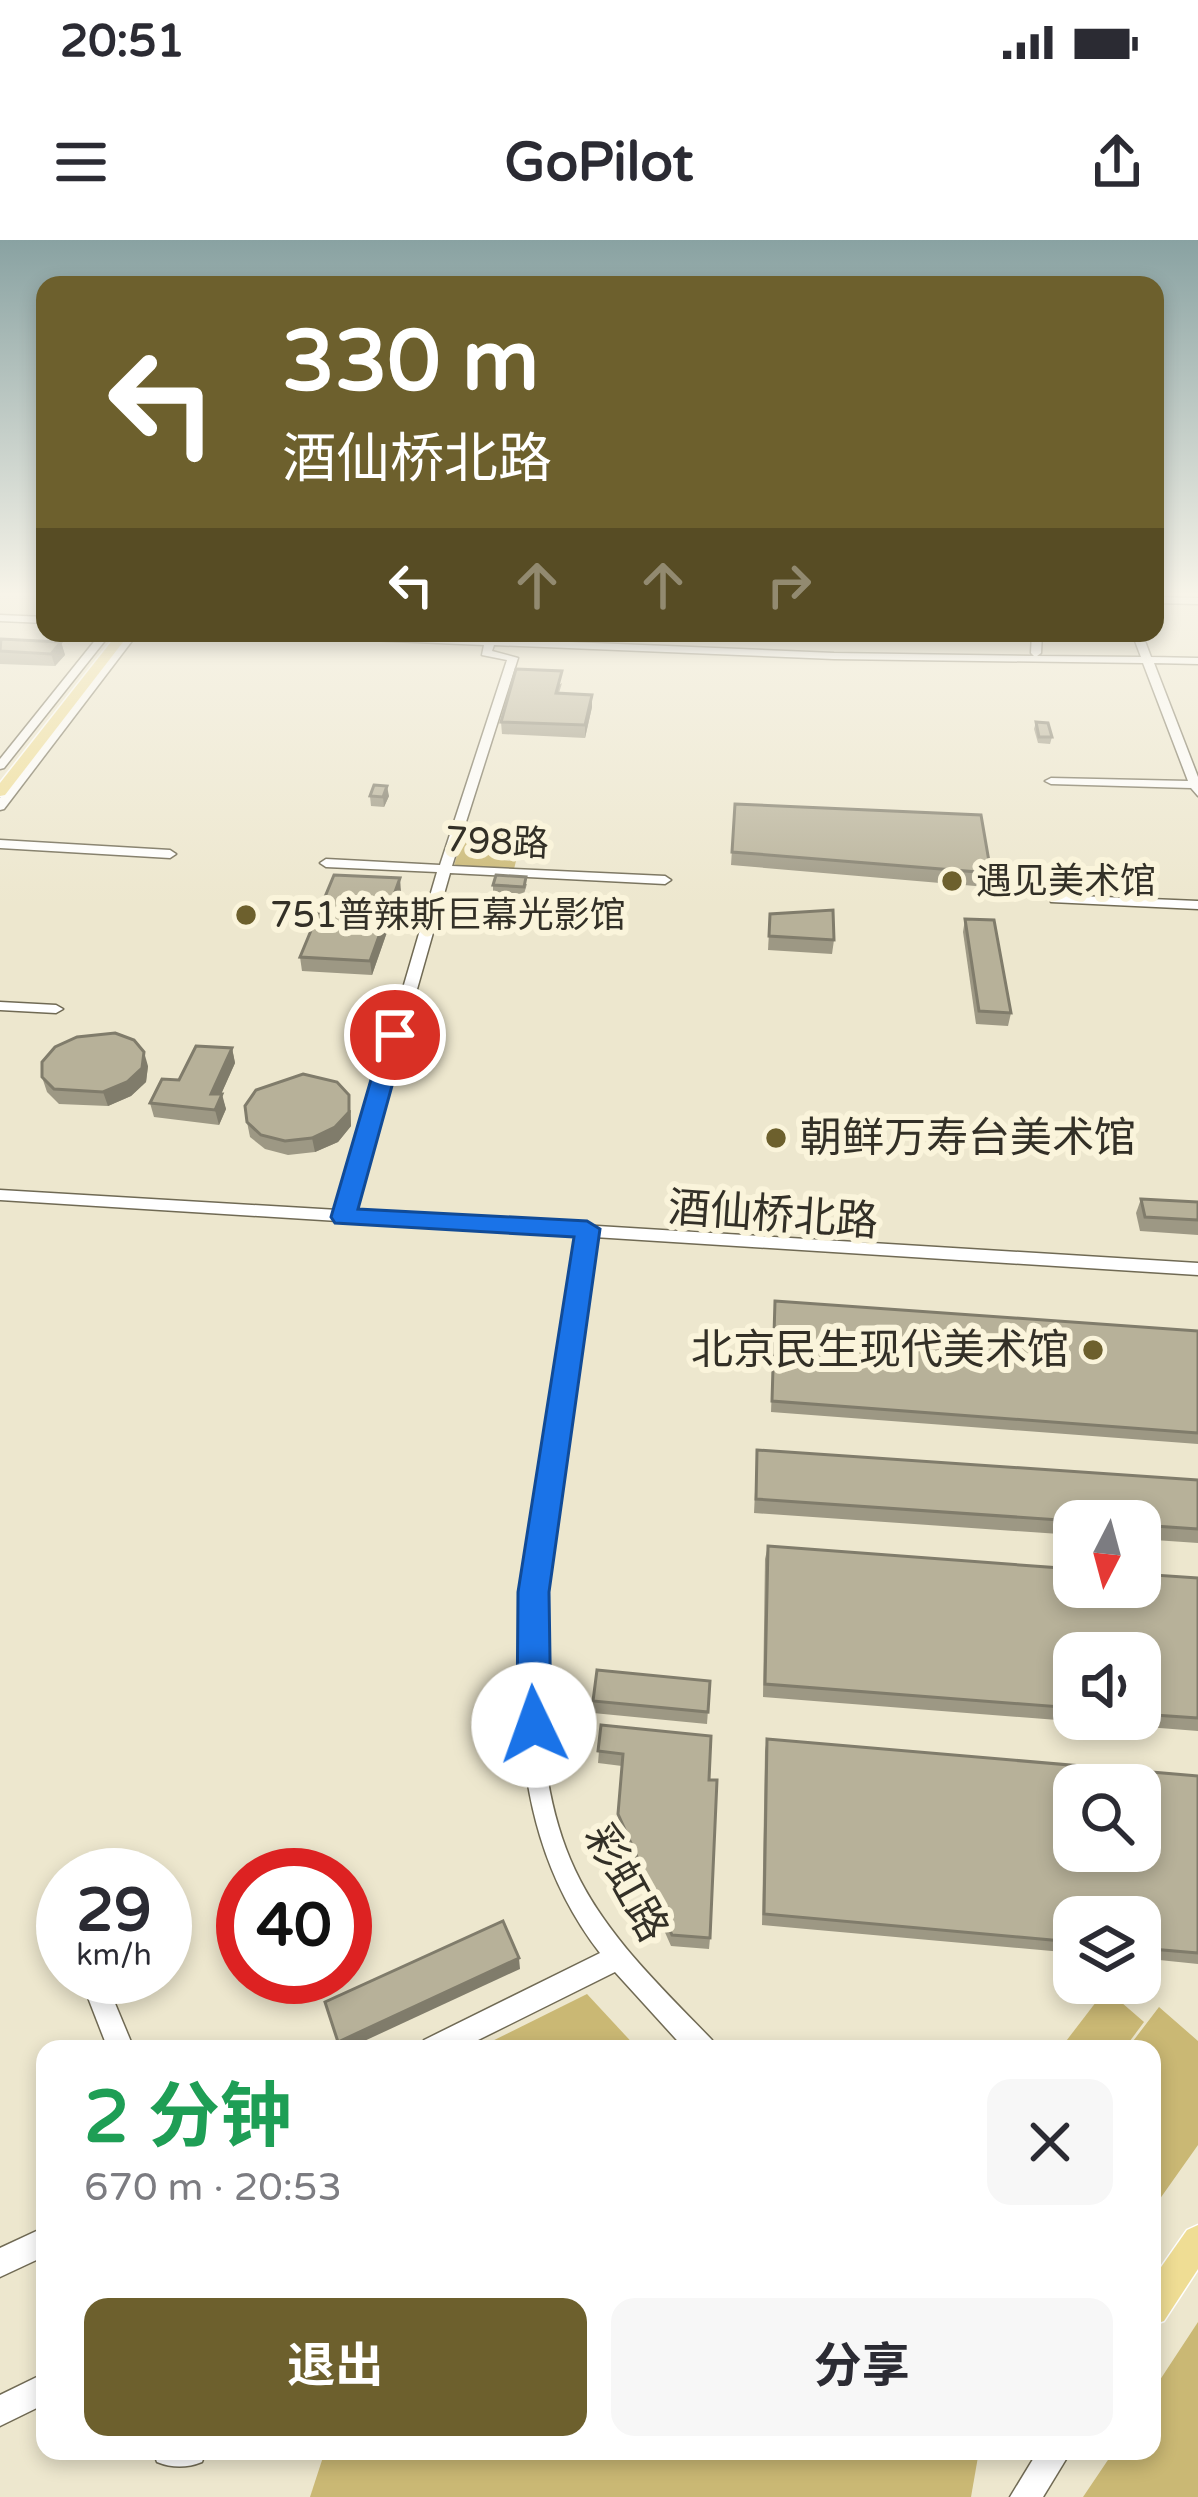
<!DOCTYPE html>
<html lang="zh">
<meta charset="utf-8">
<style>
:root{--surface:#fff;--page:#f7f7f7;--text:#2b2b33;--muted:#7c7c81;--accent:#6d602d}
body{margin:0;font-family:"Varela Round","Noto Sans SC",sans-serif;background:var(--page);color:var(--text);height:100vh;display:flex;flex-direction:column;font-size:45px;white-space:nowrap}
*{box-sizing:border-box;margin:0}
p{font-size:39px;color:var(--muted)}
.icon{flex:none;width:66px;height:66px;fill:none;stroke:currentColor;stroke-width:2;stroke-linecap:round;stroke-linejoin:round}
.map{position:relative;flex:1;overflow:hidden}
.panel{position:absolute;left:36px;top:1800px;width:1125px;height:420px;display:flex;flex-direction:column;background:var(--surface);border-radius:24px;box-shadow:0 6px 18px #0003}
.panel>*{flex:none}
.hud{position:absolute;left:36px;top:36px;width:1128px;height:366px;border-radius:24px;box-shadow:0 6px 18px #0003;background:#6d602d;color:#fff;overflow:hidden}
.needle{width:78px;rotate:186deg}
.buttons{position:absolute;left:1053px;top:1260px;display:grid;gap:24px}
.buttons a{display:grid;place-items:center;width:108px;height:108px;border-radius:24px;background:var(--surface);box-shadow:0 6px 18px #0003;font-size:60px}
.speed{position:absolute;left:36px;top:1608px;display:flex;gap:24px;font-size:60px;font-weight:700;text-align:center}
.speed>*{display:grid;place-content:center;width:156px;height:156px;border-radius:50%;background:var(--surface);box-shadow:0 6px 18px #0003;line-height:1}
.speed small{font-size:30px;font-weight:400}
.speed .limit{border:18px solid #d22;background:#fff;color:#111}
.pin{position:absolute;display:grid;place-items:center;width:102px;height:102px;color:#fff;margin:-51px;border:6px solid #fff;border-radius:50%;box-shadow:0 3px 12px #0007}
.me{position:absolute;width:132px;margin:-66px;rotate:357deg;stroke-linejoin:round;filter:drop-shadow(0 0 9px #0008)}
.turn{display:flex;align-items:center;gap:42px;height:252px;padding:0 48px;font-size:54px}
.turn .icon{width:156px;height:156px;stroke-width:2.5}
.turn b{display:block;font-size:84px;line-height:102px}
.lanes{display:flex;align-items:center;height:114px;padding:0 48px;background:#0003;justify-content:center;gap:60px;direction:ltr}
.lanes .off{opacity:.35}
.round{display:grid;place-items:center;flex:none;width:126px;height:126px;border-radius:24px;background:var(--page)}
.summary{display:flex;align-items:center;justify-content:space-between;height:204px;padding:0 48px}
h1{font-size:72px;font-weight:700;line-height:90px;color:#1e9e55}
.primary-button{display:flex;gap:24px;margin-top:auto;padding:24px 48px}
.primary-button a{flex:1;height:138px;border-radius:24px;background:var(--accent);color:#fff;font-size:48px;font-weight:700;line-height:138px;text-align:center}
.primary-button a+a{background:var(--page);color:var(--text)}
.status{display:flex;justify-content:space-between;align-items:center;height:84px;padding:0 60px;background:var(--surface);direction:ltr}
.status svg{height:33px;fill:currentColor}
header{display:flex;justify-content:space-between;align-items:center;height:156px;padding:0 48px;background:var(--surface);font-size:54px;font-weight:700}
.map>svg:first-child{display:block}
.green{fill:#cab874}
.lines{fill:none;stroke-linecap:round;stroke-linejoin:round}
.minor-casing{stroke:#706a54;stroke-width:3}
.major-casing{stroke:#fff;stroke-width:3}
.minor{fill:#fff;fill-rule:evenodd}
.major{fill:#efdd94;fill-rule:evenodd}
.wall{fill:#9d9884;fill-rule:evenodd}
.shaded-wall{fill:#807c6b}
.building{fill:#b7b199;stroke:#807c6b;stroke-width:3;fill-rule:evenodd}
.route{fill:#1a73e8;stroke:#114b97;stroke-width:3}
.poi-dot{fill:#6d602d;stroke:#faf4db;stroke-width:4.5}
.labels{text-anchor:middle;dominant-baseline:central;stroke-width:12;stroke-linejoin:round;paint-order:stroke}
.far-street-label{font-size:36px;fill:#333027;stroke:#faf4db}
.far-poi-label{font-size:36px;fill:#333027;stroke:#faf4db;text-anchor:start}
.poi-label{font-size:42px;fill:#333027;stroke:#faf4db;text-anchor:start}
.street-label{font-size:42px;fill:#333027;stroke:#faf4db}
</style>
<div class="status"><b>20:51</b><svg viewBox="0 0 49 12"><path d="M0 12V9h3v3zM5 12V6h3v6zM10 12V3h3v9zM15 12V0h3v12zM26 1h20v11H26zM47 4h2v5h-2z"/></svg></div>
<header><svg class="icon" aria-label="menu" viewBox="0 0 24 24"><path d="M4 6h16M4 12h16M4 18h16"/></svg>GoPilot<svg class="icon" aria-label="share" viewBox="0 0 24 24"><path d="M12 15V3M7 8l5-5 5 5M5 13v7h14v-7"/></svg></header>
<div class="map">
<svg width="1198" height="2257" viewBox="0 0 1198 2257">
<rect width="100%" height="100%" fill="#ede7ce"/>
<g class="green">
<polygon points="465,587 508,589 500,620 516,621 514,629 454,626"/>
<polygon points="1106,1749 1144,1782 1124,1809 1060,1809"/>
<polygon points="587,1754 638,1809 476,1809"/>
<polygon points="1159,1767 1198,1801 1198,1905 1152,1970 1152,1809 1127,1809"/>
<polygon points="1198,2082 1198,2257 1083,2257 1114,2211 1152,2211 1152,2152"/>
<polygon points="325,2211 979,2211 971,2257 310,2257"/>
</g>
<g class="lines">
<defs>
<g id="minor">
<polygon points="1155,357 1198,358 1198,364 1155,363"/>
<polygon points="0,375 45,377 45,383 0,381"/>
<polygon points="101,393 111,393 4,528 0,529 0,519"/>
<polygon points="128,393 138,393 4,569 0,570 0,558"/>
<path d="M273,393H351L834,413L1034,416L1031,413L1032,393H1042L1041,413L1037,416L1141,417L1132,393H1142L1151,417L1198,418V424L1154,423L1198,537V556L1191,548L1051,544L1045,541L1051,538L1188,541L1143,423L834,419L494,405L492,411L518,418L452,626L665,636L671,640L665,644L450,633L354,971L1198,1023V1035L594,997C584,1061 578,1124 568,1188C549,1324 514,1500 575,1630C606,1696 662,1748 712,1800L716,1809H685L615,1732L460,1809H420L424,1800L600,1713C484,1563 521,1367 549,1195C559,1129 567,1062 578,996L0,960V950L338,970L437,632L326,627L320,623L326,619L440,625L507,420L482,415L484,405L278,396Z"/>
<polygon points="0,600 170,610 176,614 170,618 0,608"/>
<polygon points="1056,655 1198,661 1198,669 1051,662 1050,659"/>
<polygon points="0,762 56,765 63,769 56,773 0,770"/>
<polygon points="80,1737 104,1737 134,1809 108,1809"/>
<polygon points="45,1987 45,2016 0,2037 0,2008"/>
<polygon points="45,2133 45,2164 0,2186 0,2155"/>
<path d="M153,2211H206L202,2222C187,2228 172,2228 157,2222Z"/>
<polygon points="1038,2211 1071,2211 1043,2257 1010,2257"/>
</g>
<g id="major">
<polygon points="118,393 130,393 5,555 0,556 0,543"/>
<polygon points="1198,1985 1198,2029 1164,2081 1152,2085 1152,2040 1187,1990"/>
</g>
</defs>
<use href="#minor" class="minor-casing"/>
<use href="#major" class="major-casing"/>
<use href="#minor" class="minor"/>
<use href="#major" class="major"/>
</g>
<g class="wall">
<polygon points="700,393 749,393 749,395"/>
<polygon points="0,400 61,402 65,415 55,426 0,424"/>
<polygon points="562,443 559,453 592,455 592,467 585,498 502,494 501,482"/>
<polygon points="1036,482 1052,497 1050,504 1038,503 1034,489"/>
<polygon points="370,556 389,556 384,567 371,566"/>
<polygon points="735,564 991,633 987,647 731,625"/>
<polygon points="527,644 524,654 493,652 493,645"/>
<polygon points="401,652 372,735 302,731 300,717"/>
<polygon points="770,674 834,700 832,714 768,710"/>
<polygon points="965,679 1011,773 1008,786 976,784 963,692"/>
<polygon points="232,808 235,823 221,854 226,869 219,885 154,877 150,863 179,840"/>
<polygon points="148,826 146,842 131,856 108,866 59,864 47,852 42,837"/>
<polygon points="351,870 351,886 338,902 315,912 288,915 265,909 250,897 247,882"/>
<polygon points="1141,959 1198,962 1198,995 1140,991 1136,973"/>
<polygon points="775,1061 1198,1091 1198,1204 771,1172"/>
<polygon points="757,1210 1198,1240 1198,1303 1140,1299 1140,1281 1074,1281 1074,1295 754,1273"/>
<path d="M768,1306L1198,1338V1491L763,1457L765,1319ZM1074,1413H1140V1479H1074Z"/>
<polygon points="710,1441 707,1484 593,1473 593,1461"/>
<polygon points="601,1485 709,1540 710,1698 709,1709 671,1706 618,1586 622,1526 598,1523"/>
<polygon points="767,1499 1198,1536 1198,1724 1140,1718 1140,1677 1074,1677 1074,1713 762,1685 765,1511"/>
</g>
<g class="shaded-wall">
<polygon points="61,402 65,415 55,426 51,414"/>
<polygon points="592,455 592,467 585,498 585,485"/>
<polygon points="387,546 389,556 384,567 383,557"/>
<polygon points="400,638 401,652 372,735 370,721"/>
<polygon points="232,808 235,823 215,868 211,854"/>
<polygon points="144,812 148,826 146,842 131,856 108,866 103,852"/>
<polygon points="222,854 226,869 219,885 215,870"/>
<polygon points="349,855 351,886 338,902 315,912 312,898"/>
<polygon points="519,1718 520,1729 347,1809 341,1809 338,1802"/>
</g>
<g class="building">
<polygon points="1,399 61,402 51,414 0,411"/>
<polygon points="516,429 562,431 556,453 592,455 585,485 501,482"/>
<polygon points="1036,482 1048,483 1052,497 1039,497"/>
<polygon points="374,545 387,546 383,557 370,556"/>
<polygon points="735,564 981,575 991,633 732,612"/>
<polygon points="334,635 400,638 370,721 300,717"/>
<polygon points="496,635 526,637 524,647 493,645"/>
<polygon points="833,670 834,700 769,696 770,674"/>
<polygon points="965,679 994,680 1011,773 979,771"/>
<polygon points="115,793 134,800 144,812 142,828 127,842 103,852 54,849 42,837 42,822 55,807 77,797"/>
<polygon points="196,806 232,808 211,854 222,854 215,870 150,863 162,839 179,840"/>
<polygon points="303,834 337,842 349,855 349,872 335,887 312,898 285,901 261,895 247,882 245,866 256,850"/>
<polygon points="1141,959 1198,962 1198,980 1145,977"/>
<polygon points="775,1061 1198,1091 1198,1193 772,1161"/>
<polygon points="757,1210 1198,1240 1198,1289 1140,1285 1140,1281 1074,1281 756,1259"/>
<polygon points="768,1306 1074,1329 1074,1347 1140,1347 1140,1334 1198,1338 1198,1478 1140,1474 1140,1413 1074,1413 1074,1468 765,1444"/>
<polygon points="597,1430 710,1441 708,1472 593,1461"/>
<polygon points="601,1485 711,1496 709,1540 717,1540 710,1698 672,1695 618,1574 623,1514 598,1511"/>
<path d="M767,1499L1198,1536V1713L1140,1708V1677H1074V1702L764,1674ZM1074,1545H1140V1611H1074Z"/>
<polygon points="503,1681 519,1718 338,1802 325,1762"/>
</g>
<linearGradient id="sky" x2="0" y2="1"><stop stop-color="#89a2a2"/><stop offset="0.53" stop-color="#f7f4e9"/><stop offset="1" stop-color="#f7f4e9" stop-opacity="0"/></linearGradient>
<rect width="1198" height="668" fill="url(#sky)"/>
<polygon class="route" points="395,788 406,795 358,969 587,981 600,989 549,1352 551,1485 546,1495 534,1500 522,1495 517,1485 518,1352 574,997 335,983 331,977 384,795"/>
<g class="poi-dot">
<circle cx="952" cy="641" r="12"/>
<circle cx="246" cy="675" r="12"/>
<circle cx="776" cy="898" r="12"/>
<circle cx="1093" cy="1110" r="12"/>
</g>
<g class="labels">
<g class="far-street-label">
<text transform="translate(497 602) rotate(3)">798路</text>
</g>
<g class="far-poi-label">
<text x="976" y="641">遇见美术馆</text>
<text x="270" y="675">751普辣斯巨幕光影馆</text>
</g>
<g class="poi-label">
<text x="800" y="898">朝鲜万寿台美术馆</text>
<text x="1069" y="1110" text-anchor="end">北京民生现代美术馆</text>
</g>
<g class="street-label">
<text transform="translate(773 975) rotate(4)">酒仙桥北路</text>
<text transform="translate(626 1643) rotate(61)">彩虹路</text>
</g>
</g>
</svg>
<div class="buttons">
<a><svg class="needle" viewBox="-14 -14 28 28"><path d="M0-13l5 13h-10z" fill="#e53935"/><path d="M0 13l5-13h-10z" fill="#7c7c81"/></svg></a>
<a><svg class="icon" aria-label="sound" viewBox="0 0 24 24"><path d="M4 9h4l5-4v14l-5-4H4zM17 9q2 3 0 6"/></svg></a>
<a><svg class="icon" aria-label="search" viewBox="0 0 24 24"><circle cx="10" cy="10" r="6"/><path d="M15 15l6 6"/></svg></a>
<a><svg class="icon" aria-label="layers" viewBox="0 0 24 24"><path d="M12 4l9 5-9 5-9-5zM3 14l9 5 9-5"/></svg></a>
</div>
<div class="speed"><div>29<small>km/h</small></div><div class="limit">40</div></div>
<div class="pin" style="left:395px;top:795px;background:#d93025"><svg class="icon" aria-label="arrive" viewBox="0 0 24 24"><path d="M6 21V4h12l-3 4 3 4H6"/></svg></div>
<svg class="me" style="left:534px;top:1485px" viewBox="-20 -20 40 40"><circle r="19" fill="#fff"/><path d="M0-13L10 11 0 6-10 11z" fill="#1a73e8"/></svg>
<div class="hud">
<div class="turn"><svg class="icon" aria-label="left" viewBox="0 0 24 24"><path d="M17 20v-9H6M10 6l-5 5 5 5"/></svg><div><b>330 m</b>酒仙桥北路</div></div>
<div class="lanes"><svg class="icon" aria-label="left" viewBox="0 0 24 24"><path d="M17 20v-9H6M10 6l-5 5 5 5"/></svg><svg class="icon off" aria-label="ahead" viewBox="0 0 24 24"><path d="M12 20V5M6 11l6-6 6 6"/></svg><svg class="icon off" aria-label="ahead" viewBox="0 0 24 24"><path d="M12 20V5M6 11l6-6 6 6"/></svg><svg class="icon off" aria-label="right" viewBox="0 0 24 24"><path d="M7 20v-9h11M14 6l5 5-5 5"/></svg></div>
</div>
<section class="panel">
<div class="summary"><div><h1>2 分钟</h1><p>670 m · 20:53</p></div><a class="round"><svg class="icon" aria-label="close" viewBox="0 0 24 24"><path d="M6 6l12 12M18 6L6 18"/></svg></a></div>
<div class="primary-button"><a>退出</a><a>分享</a></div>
</section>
</div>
